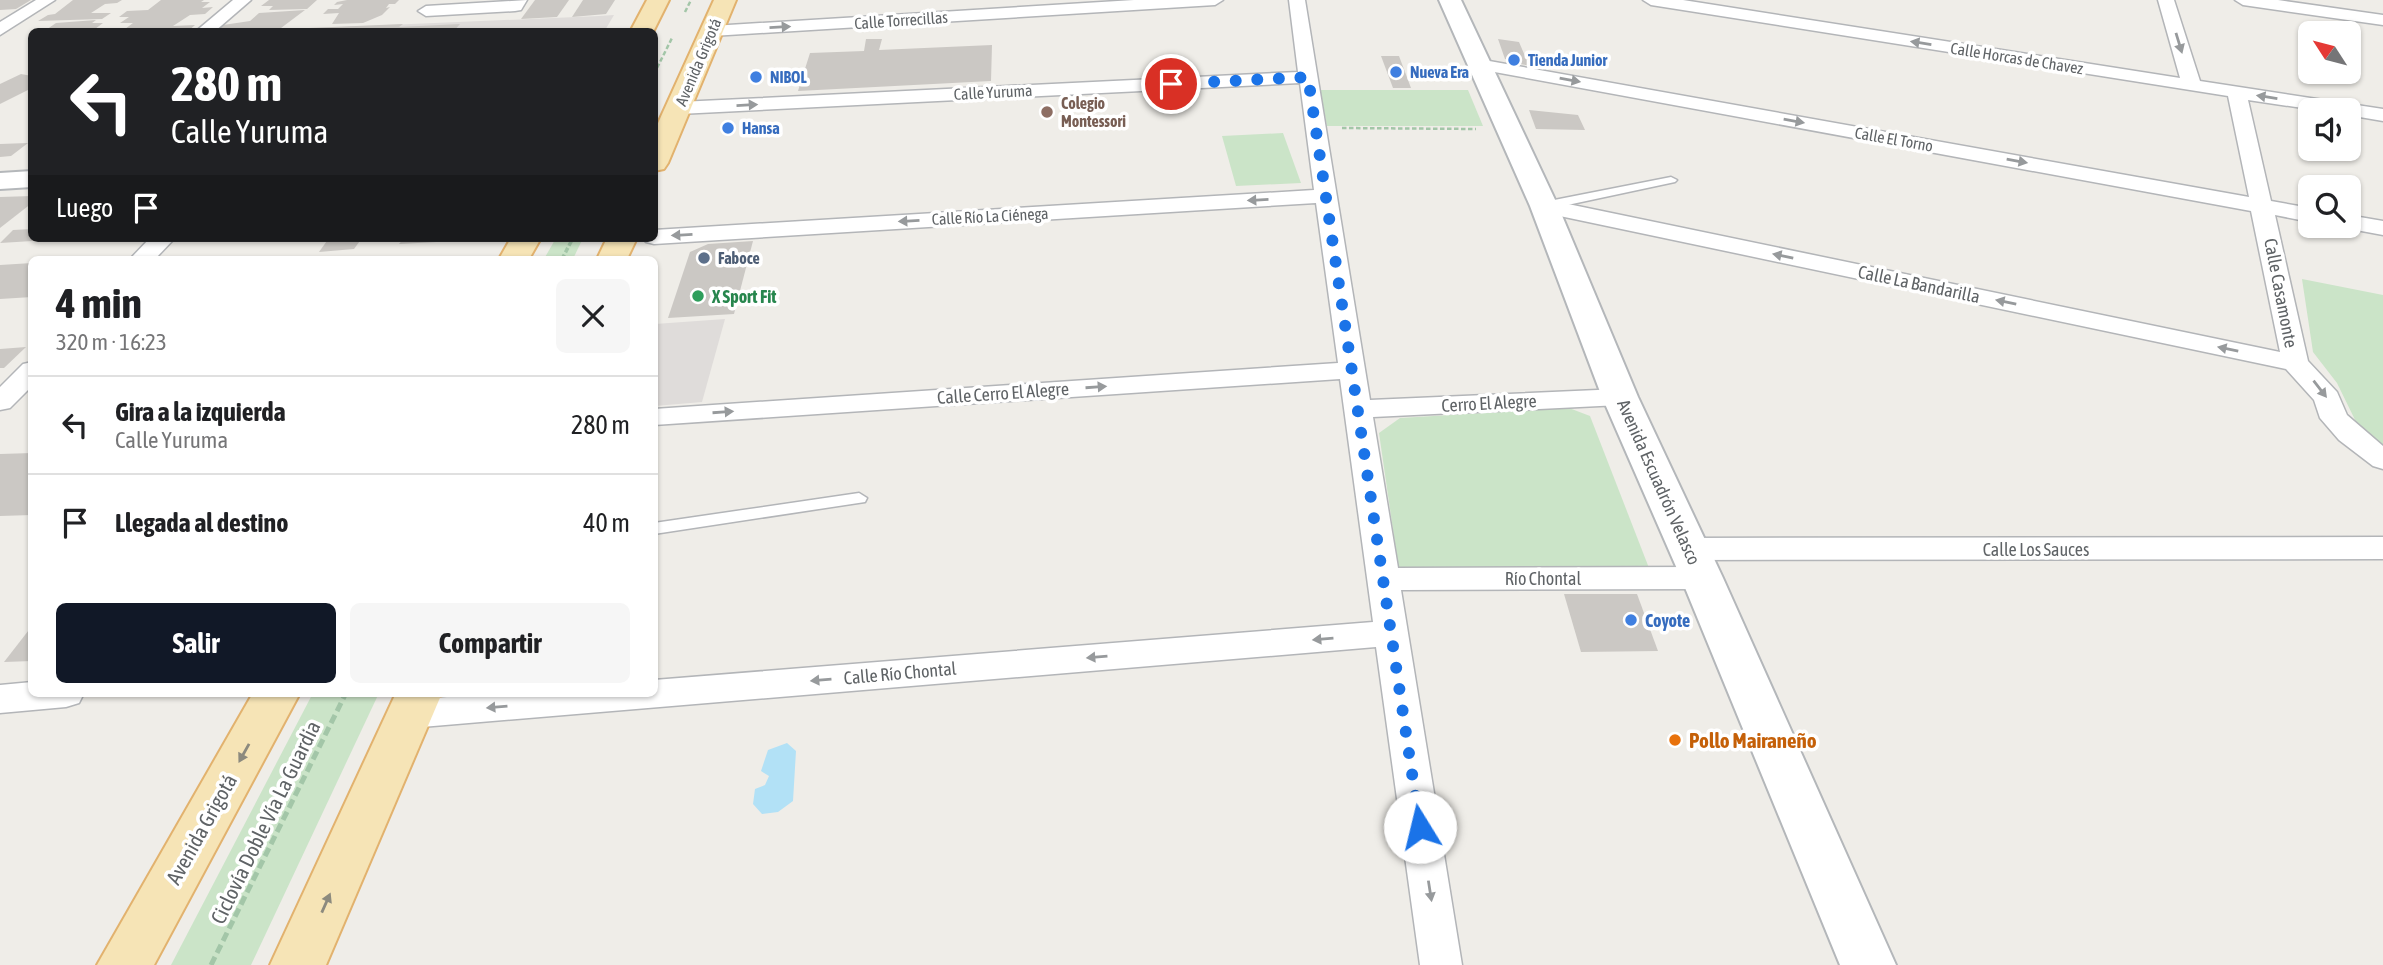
<!DOCTYPE html>
<html lang="es">
<meta charset="utf-8">
<style>
:root{--surface:#fff;--page:#f6f6f6;--text:#202124;--muted:#757577;--line:#e0e0e0;--accent:#111827}
body{margin:0;font-family:"Asap Condensed",sans-serif;background:var(--page);color:var(--text);height:100vh;display:flex;flex-direction:column;font-size:26px;white-space:nowrap}
*{box-sizing:border-box;margin:0}
p{font-size:23px;color:var(--muted)}
.icon{flex:none;width:38px;height:38px;fill:none;stroke:currentColor;stroke-width:2;stroke-linecap:round;stroke-linejoin:round}
.map{position:relative;flex:1;overflow:hidden}
.drawer{position:absolute;left:28px;top:256px;width:630px;height:441px;display:flex;flex-direction:column;background:var(--surface);border-radius:10px;box-shadow:0 2px 5px #0004}
.drawer>*{flex:none}
.guide{position:absolute;left:28px;top:28px;width:630px;height:214px;border-radius:10px;box-shadow:0 2px 5px #0004;background:#202124;color:#fff;overflow:hidden}
.needle{width:46px;rotate:306deg}
.buttons{position:absolute;left:2298px;top:21px;display:grid;gap:14px}
.buttons a{display:grid;place-items:center;width:63px;height:63px;border-radius:10px;background:var(--surface);box-shadow:0 2px 5px #0004;font-size:35px}
.pin{position:absolute;display:grid;place-items:center;width:60px;height:60px;color:#fff;margin:-30px;border:4px solid #fff;border-radius:50%;box-shadow:0 2px 7px #0007}
.me{position:absolute;width:77px;margin:-38px;rotate:351deg;stroke-linejoin:round;filter:drop-shadow(0 0 5px #0008)}
.turn{display:flex;align-items:center;gap:24px;height:147px;padding:0 28px;font-size:32px}
.turn .icon{width:91px;height:91px;stroke-width:2.5}
.turn b{display:block;font-size:49px;line-height:60px}
.then{display:flex;align-items:center;height:66px;padding:0 28px;background:#0003;gap:14px;font-size:26px}
.round{display:grid;place-items:center;flex:none;width:74px;height:74px;border-radius:10px;background:var(--page)}
.headline{display:flex;align-items:center;justify-content:space-between;height:119px;padding:0 28px}
h1{font-size:42px;font-weight:700;line-height:52px}
.button{display:flex;gap:14px;margin-top:auto;padding:14px 28px}
.button a{flex:1;height:80px;border-radius:10px;background:var(--accent);color:#fff;font-size:28px;font-weight:700;line-height:80px;text-align:center}
.button a+a{background:var(--page);color:var(--text)}
ul{padding:0;list-style:none}
li{display:flex;align-items:center;gap:21px;height:98px;padding:0 28px;border-top:2px solid var(--line)}
li div{flex:1}
li b{display:block;font-size:26px}
li em{font-style:normal}
.map>svg:first-child{display:block}
.industrial{fill:#dfdcda}
.green{fill:#cbe4c8}
.water{fill:#b2e1f6}
.building{fill:#cbc8c4}
.lines{fill:none;stroke-linecap:round;stroke-linejoin:round}
.lane-casing{stroke:#b3b5b8;stroke-width:3}
.street-casing{stroke:#b3b5b8;stroke-width:3}
.secondary-casing{stroke:#b4b7ba;stroke-width:4}
.primary-casing{stroke:#e2b26e;stroke-width:4}
.path-far2{stroke:#a3c6a8;stroke-width:2.5;stroke-dasharray:4.5 2.5;stroke-linecap:butt}
.path-far1{stroke:#a3c6a8;stroke-width:3.5;stroke-dasharray:5 2.5;stroke-linecap:butt}
.path{stroke:#a3c6a8;stroke-width:5;stroke-dasharray:9 4.5;stroke-linecap:butt}
.lane{fill:#fff;fill-rule:evenodd}
.street{fill:#fff;fill-rule:evenodd}
.secondary{fill:#fff;fill-rule:evenodd}
.primary{fill:#f6e4b6;fill-rule:evenodd}
.oneway{fill:#979a9c}
.oneway2{fill:#8c8a7e}
.route{stroke:#1a73e8;stroke-width:12;stroke-dasharray:0 21.6}
.shop-dot{fill:#3f7fe0;stroke:#fff;stroke-width:2.5}
.education-dot{fill:#8d6e63;stroke:#fff;stroke-width:2.5}
.service-dot{fill:#5c6f8a;stroke:#fff;stroke-width:2.5}
.leisure-dot{fill:#2e9e5b;stroke:#fff;stroke-width:2.5}
.food-dot{fill:#e8710a;stroke:#fff;stroke-width:2.5}
.labels{text-anchor:middle;dominant-baseline:central;stroke-width:7;stroke-linejoin:round;paint-order:stroke}
.far-street-label{font-size:16px;fill:#5f6366;stroke:#fff}
.far-shop-label{font-size:16px;font-weight:bold;fill:#366cbe;stroke:#fff;text-anchor:start}
.far-education-label{font-size:16px;font-weight:bold;fill:#785e54;stroke:#fff;text-anchor:start}
.far-service-label{font-size:16px;font-weight:bold;fill:#4e5e75;stroke:#fff;text-anchor:start}
.street-label{font-size:18px;fill:#5f6366;stroke:#fff}
.leisure-label{font-size:18px;font-weight:bold;fill:#27864d;stroke:#fff;text-anchor:start}
.shop-label{font-size:18px;font-weight:bold;fill:#366cbe;stroke:#fff;text-anchor:start}
.near-food-label{font-size:21px;font-weight:bold;fill:#c56008;stroke:#fff;text-anchor:start}
.near-street-label{font-size:21px;fill:#5f6366;stroke:#fff}
</style>
<div class="map">
<svg width="2383" height="965" viewBox="0 0 2383 965">
<rect width="100%" height="100%" fill="#efede8"/>
<g class="industrial">
<polygon points="614,15 604,32 224,32 599,16"/>
<polygon points="725,319 702,402 655,406 655,324"/>
</g>
<g class="green">
<polygon points="1320,90 1468,90 1483,126 1327,126"/>
<polygon points="1283,133 1301,183 1236,186 1222,136"/>
<polygon points="556,238 583,238 573,259 544,259"/>
<polygon points="2302,279 2383,295 2383,447 2358,426 2337,383 2313,352"/>
<polygon points="1569,408 1590,416 1649,568 1399,571 1379,433 1400,418"/>
<polygon points="313,693 379,693 251,965 171,965"/>
</g>
<polygon class="water" points="787,743 796,751 793,801 778,812 762,814 753,804 755,789 765,785 769,776 761,771 768,750"/>
<g class="building">
<polygon points="0,0 31,0 16,9 0,10"/>
<polygon points="73,0 122,0 117,3 105,4 91,13 111,13 102,19 38,21 48,15 55,14"/>
<polygon points="161,0 204,0 201,2 210,2 202,8 213,7 205,14 190,15 173,26 195,25 187,32 121,32 133,23 120,23 129,17 119,17 127,11 148,10"/>
<polygon points="269,0 317,0 307,9 269,10 273,6 261,6"/>
<polygon points="347,0 399,0 395,4 389,4 386,8 390,7 382,15 363,23 332,24 339,13 323,14 328,9 338,9 343,4 334,5 337,2"/>
<polygon points="535,0 569,0 557,17 521,19"/>
<polygon points="583,0 615,0 606,14 572,17"/>
<polygon points="305,10 281,28 216,32 223,25 250,21 259,13"/>
<polygon points="96,20 92,23 103,23 91,32 43,32 56,23"/>
<polygon points="403,24 399,27 460,24 453,32 305,32 309,28"/>
<polygon points="866,39 882,39 879,50 992,45 991,81 798,91 810,53 864,51"/>
<polygon points="1498,39 1519,42 1525,56 1537,58 1531,66 1514,63 1505,59"/>
<polygon points="1381,56 1399,56 1411,88 1393,88"/>
<polygon points="21,74 32,76 32,88 0,104 0,84"/>
<polygon points="1529,110 1578,115 1585,130 1536,129"/>
<polygon points="28,143 11,156 0,157 0,144"/>
<polygon points="32,196 32,203 0,228 0,197"/>
<polygon points="32,229 32,238 49,240 0,243 13,230"/>
<polygon points="329,238 362,238 354,249 319,252"/>
<polygon points="404,238 457,238 455,241 399,244"/>
<polygon points="753,241 734,314 668,318 690,252 708,244"/>
<polygon points="32,263 32,297 0,299 0,265"/>
<polygon points="26,347 4,368 0,368 0,349"/>
<polygon points="32,453 32,515 0,516 0,454"/>
<polygon points="1564,594 1637,594 1658,651 1581,652"/>
<polygon points="32,626 32,661 4,662"/>
</g>
<g class="lines">
<defs>
<g id="lane">
<polygon points="1671,177 1677,180 1675,182 1544,210 1538,206 1544,202"/>
<polygon points="859,493 867,498 865,502 654,534 654,523"/>
</g>
<g id="street">
<polygon points="36,0 55,0 0,35 0,22"/>
<polygon points="233,0 251,0 214,32 195,32"/>
<polygon points="527,0 521,10 515,11 426,16 418,11 426,6"/>
<polygon points="1134,0 1223,0 1215,5 712,36 703,31 712,26"/>
<polygon points="1289,0 1305,0 1370,400 1620,389 1630,391 1634,397 1630,403 1620,405 1373,417 1398,568 1702,567 1713,570 1718,578 1713,586 1702,589 1401,590 1462,965 1420,965 1376,647 410,728 397,724 392,714 397,704 410,700 496,693 654,693 654,680 1373,622 1340,379 654,425 654,409 1338,363 1316,203 654,244 646,242 643,238 654,238 654,230 1314,190 1300,83 679,114 669,108 679,102 1298,72"/>
<polygon points="1643,0 1683,0 2180,78 2158,0 2174,0 2200,81 2383,109 2383,121 2348,115 2348,110 2316,110 2248,100 2271,201 2310,208 2310,222 2275,215 2308,361 2337,392 2347,415 2383,446 2383,469 2373,466 2339,440 2320,418 2314,400 2286,369 1536,211 1533,206 1536,201 1544,199 2280,352 2251,211 1478,69 1469,64 1478,59 2249,197 2228,96 1651,5"/>
<polygon points="2235,0 2278,0 2383,15 2383,25 2243,5"/>
<polygon points="2348,215 2383,221 2383,235 2340,227 2348,226"/>
<polygon points="150,238 175,238 155,259 130,259"/>
<polygon points="32,362 32,386 10,408 0,410 0,387 23,364"/>
<polygon points="2383,537 2383,559 1689,560 1678,557 1673,549 1678,541 1689,538"/>
<polygon points="32,682 32,693 84,693 79,703 66,707 0,713 0,685"/>
</g>
<g id="secondary">
<polygon points="1439,0 1461,0 1558,206 1638,397 1723,578 1896,965 1840,965 1681,578 1602,397 1530,206"/>
<polygon points="32,171 32,187 0,189 0,173"/>
</g>
<g id="primary">
<polygon points="647,0 669,0 653,32 630,32"/>
<polygon points="714,0 736,0 668,163 664,169 654,171 654,132"/>
<polygon points="511,238 541,238 529,259 499,259"/>
<polygon points="607,238 637,238 627,259 597,259"/>
<polygon points="253,693 300,693 154,965 97,965"/>
<polygon points="396,693 442,693 326,965 270,965"/>
</g>
</defs>
<use href="#lane" class="lane-casing"/>
<use href="#street" class="street-casing"/>
<use href="#secondary" class="secondary-casing"/>
<use href="#primary" class="primary-casing"/>
<g class="path-far2">
<polyline points="685,12 691,0"/>
<polyline points="654,74 672,38"/>
<polyline points="1342,128 1476,129"/>
</g>
<polyline class="path-far1" points="562,259 573,238"/>
<polyline class="path" points="211,965 346,693"/>
<use href="#lane" class="lane"/>
<use href="#street" class="street"/>
<use href="#secondary" class="secondary"/>
<use href="#primary" class="primary"/>
</g>
<defs><path id="oneway-solid" d="M-6-.8H1V-3.2L6.5 0L1 3.2V.8H-6Z" transform="scale(1.75)"/></defs>
<g class="oneway">
<use href="#oneway-solid" transform="translate(780 27) rotate(-3)"/>
<use href="#oneway-solid" transform="translate(1921 43) rotate(-171)"/>
<use href="#oneway-solid" transform="translate(2179 43) rotate(73)"/>
<use href="#oneway-solid" transform="translate(1570 80) rotate(10)"/>
<use href="#oneway-solid" transform="translate(2267 97) rotate(-171)"/>
<use href="#oneway-solid" transform="translate(747 105) rotate(-3)"/>
<use href="#oneway-solid" transform="translate(1794 121) rotate(10)"/>
<use href="#oneway-solid" transform="translate(2017 161) rotate(10)"/>
<use href="#oneway-solid" transform="translate(1258 200) rotate(177)"/>
<use href="#oneway-solid" transform="translate(909 221) rotate(177)"/>
<use href="#oneway-solid" transform="translate(682 235) rotate(177)"/>
<use href="#oneway-solid" transform="translate(1783 256) rotate(-168)"/>
<use href="#oneway-solid" transform="translate(2006 302) rotate(-168)"/>
<use href="#oneway-solid" transform="translate(2228 349) rotate(-168)"/>
<use href="#oneway-solid" transform="translate(1096 387) rotate(-4)"/>
<use href="#oneway-solid" transform="translate(2320 389) rotate(52)"/>
<use href="#oneway-solid" transform="translate(723 412) rotate(-4)"/>
<use href="#oneway-solid" transform="translate(1323 639) rotate(175)"/>
<use href="#oneway-solid" transform="translate(1097 657) rotate(175)"/>
<use href="#oneway-solid" transform="translate(821 680) rotate(175)"/>
<use href="#oneway-solid" transform="translate(497 707) rotate(175)"/>
<use href="#oneway-solid" transform="translate(1430 891) rotate(81)"/>
</g>
<g class="oneway2">
<use href="#oneway-solid" transform="translate(244 753) rotate(119)"/>
<use href="#oneway-solid" transform="translate(326 903) rotate(-66)"/>
</g>
<g class="lines">
<polyline class="route" points="1171,84 1308,77 1420,827"/>
</g>
<g class="shop-dot">
<circle cx="1514" cy="60" r="7"/>
<circle cx="1396" cy="72" r="7"/>
<circle cx="756" cy="77" r="7"/>
<circle cx="728" cy="128" r="7"/>
<circle cx="1631" cy="620" r="7"/>
</g>
<circle class="education-dot" cx="1047" cy="112" r="7"/>
<circle class="service-dot" cx="704" cy="258" r="7"/>
<circle class="leisure-dot" cx="698" cy="296" r="7"/>
<circle class="food-dot" cx="1675" cy="740" r="7"/>
<g class="labels">
<g class="far-street-label">
<text transform="translate(901 20) rotate(-4)">Calle Torrecillas</text>
<text transform="translate(2017 58) rotate(9)">Calle Horcas de Chavez</text>
<text transform="translate(698 62) rotate(-67)">Avenida Grigotá</text>
<text transform="translate(993 92) rotate(-3)">Calle Yuruma</text>
<text transform="translate(1894 139) rotate(10)">Calle El Torno</text>
<text transform="translate(990 216) rotate(-3)">Calle Río La Ciénega</text>
</g>
<g class="far-shop-label">
<text x="1528" y="60">Tienda Junior</text>
<text x="1410" y="72">Nueva Era</text>
<text x="770" y="77">NIBOL</text>
<text x="742" y="128">Hansa</text>
</g>
<g class="far-education-label">
<text x="1061" y="103">Colegio<tspan x="1061" dy="18">Montessori</tspan></text>
</g>
<g class="far-service-label">
<text x="718" y="258">Faboce</text>
</g>
<g class="street-label">
<text transform="translate(1919 284) rotate(12)">Calle La Bandarilla</text>
<text transform="translate(2281 293) rotate(79)">Calle Casamonte</text>
<text transform="translate(1003 393) rotate(-4)">Calle Cerro El Alegre</text>
<text transform="translate(1489 403) rotate(-3)">Cerro El Alegre</text>
<text transform="translate(1659 482) rotate(66)">Avenida Escuadrón Velasco</text>
<text x="2036" y="549">Calle Los Sauces</text>
<text x="1543" y="578">Río Chontal</text>
<text transform="translate(900 673) rotate(-5)">Calle Río Chontal</text>
</g>
<g class="leisure-label">
<text x="712" y="296">X Sport Fit</text>
</g>
<g class="shop-label">
<text x="1645" y="620">Coyote</text>
</g>
<g class="near-food-label">
<text x="1689" y="740">Pollo Mairaneño</text>
</g>
<g class="near-street-label">
<text transform="translate(265 822) rotate(-64)">Ciclovía Doble Vía La Guardia</text>
<text transform="translate(201 829) rotate(-61)">Avenida Grigotá</text>
</g>
</g>
</svg>
<div class="buttons">
<a><svg class="needle" viewBox="-14 -14 28 28"><path d="M0-13l5 13h-10z" fill="#e53935"/><path d="M0 13l5-13h-10z" fill="#757577"/></svg></a>
<a><svg class="icon" aria-label="sound" viewBox="0 0 24 24"><path d="M4 9h4l5-4v14l-5-4H4zM17 9q2 3 0 6"/></svg></a>
<a><svg class="icon" aria-label="search" viewBox="0 0 24 24"><circle cx="10" cy="10" r="6"/><path d="M15 15l6 6"/></svg></a>
</div>
<div class="pin" style="left:1171px;top:84px;background:#d93025"><svg class="icon" aria-label="arrive" viewBox="0 0 24 24"><path d="M6 21V4h12l-3 4 3 4H6"/></svg></div>
<svg class="me" style="left:1420px;top:827px" viewBox="-20 -20 40 40"><circle r="19" fill="#fff"/><path d="M0-13L10 11 0 6-10 11z" fill="#1a73e8"/></svg>
<div class="guide">
<div class="turn"><svg class="icon" aria-label="left" viewBox="0 0 24 24"><path d="M17 20v-9H6M10 6l-5 5 5 5"/></svg><div><b>280 m</b>Calle Yuruma</div></div>
<div class="then">Luego<svg class="icon" aria-label="arrive" viewBox="0 0 24 24"><path d="M6 21V4h12l-3 4 3 4H6"/></svg></div>
</div>
<section class="drawer">
<div class="headline"><div><h1>4 min</h1><p>320 m · 16:23</p></div><a class="round"><svg class="icon" aria-label="close" viewBox="0 0 24 24"><path d="M6 6l12 12M18 6L6 18"/></svg></a></div>
<ul>
<li><svg class="icon" aria-label="left" viewBox="0 0 24 24"><path d="M17 20v-9H6M10 6l-5 5 5 5"/></svg><div><b>Gira a la izquierda</b><p>Calle Yuruma</p></div><em>280 m</em></li>
<li><svg class="icon" aria-label="arrive" viewBox="0 0 24 24"><path d="M6 21V4h12l-3 4 3 4H6"/></svg><div><b>Llegada al destino</b></div><em>40 m</em></li>
</ul>
<div class="button"><a>Salir</a><a>Compartir</a></div>
</section>
</div>
